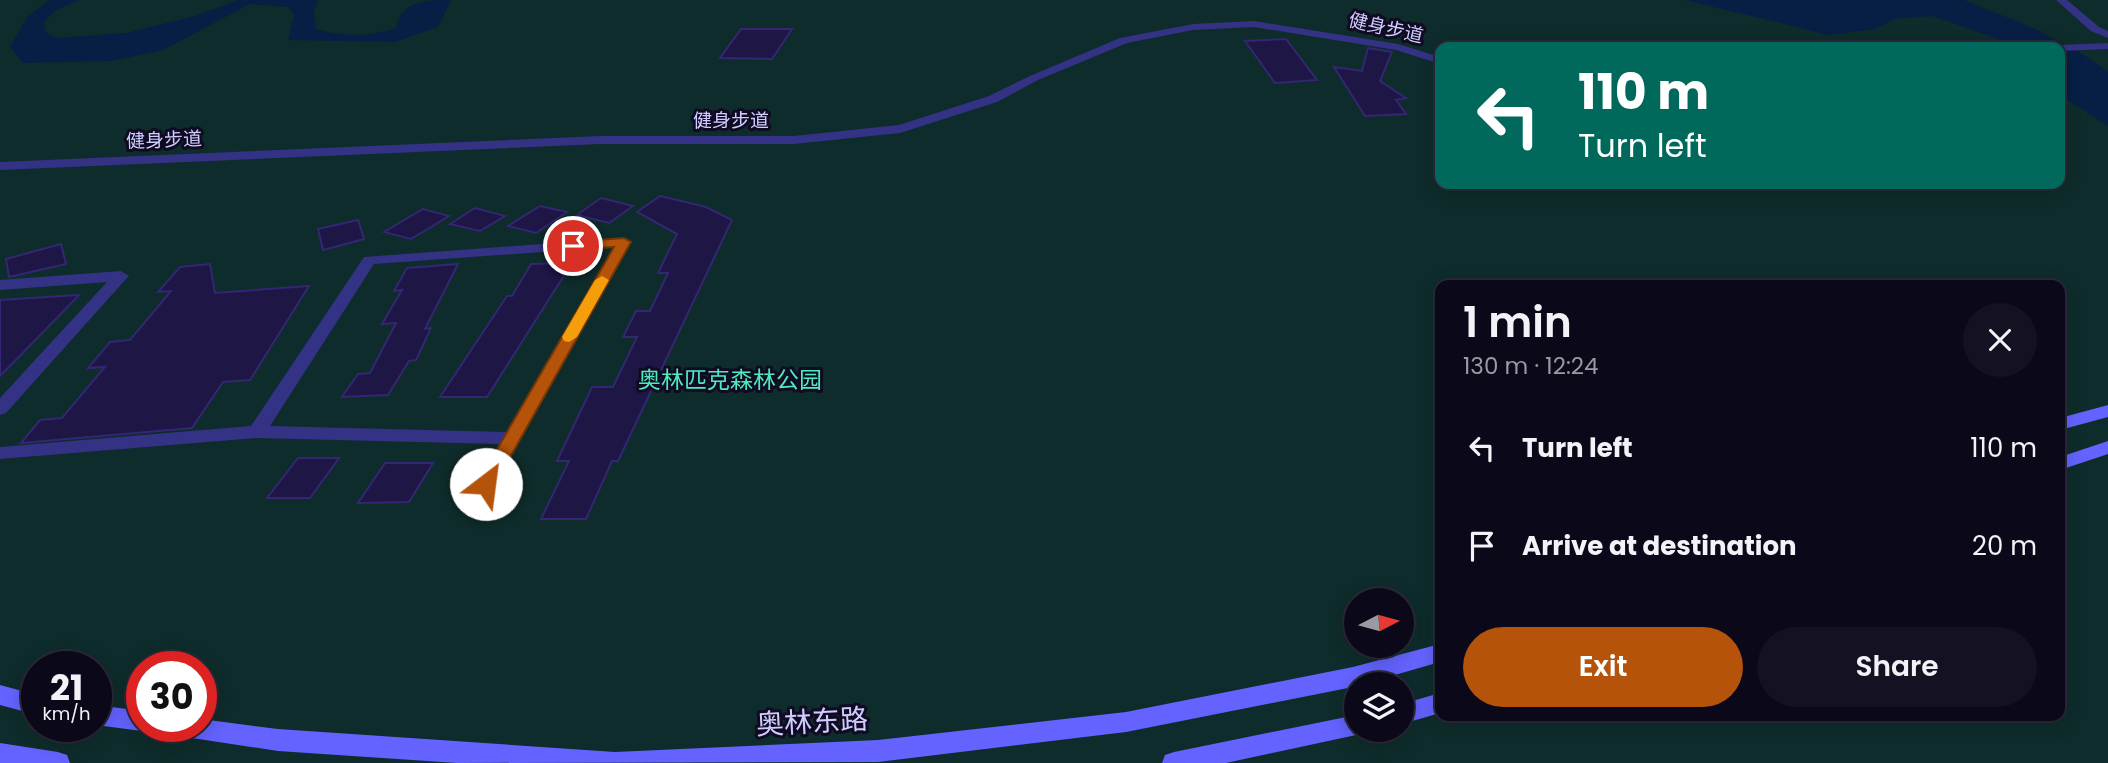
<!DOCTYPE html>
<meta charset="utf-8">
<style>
:root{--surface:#0b081a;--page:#141123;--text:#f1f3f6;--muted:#9a9aa2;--line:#2b2939;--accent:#b45309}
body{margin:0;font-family:Poppins,"Noto Sans SC",sans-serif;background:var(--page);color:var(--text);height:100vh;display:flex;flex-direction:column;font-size:26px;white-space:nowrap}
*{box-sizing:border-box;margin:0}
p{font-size:23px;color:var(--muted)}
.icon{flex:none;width:38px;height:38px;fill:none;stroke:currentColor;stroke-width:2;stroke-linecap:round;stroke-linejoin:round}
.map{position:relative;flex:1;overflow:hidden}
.details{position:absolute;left:1435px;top:280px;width:630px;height:441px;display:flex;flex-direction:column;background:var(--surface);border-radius:14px;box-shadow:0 4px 18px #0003,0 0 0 2px var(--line)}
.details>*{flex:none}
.guide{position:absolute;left:1435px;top:42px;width:630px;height:147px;border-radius:14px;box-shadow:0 4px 18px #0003,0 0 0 2px var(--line);background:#00695c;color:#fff;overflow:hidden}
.needle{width:46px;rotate:84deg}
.buttons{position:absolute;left:1344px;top:588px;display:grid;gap:14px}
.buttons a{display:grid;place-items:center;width:70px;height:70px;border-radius:50%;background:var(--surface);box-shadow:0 4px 18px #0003,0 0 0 2px var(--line);font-size:35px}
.speed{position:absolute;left:21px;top:651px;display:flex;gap:14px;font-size:35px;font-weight:700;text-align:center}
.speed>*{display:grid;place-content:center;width:91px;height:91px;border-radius:50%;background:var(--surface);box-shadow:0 4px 18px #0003,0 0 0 2px var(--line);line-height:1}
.speed small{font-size:18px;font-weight:400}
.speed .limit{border:10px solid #d22;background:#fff;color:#111}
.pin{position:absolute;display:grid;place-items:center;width:60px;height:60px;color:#fff;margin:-30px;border:4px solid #fff;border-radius:50%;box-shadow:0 2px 7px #0007}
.me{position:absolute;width:77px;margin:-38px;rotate:30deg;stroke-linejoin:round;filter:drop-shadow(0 0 5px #0008)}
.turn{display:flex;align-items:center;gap:24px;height:147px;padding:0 28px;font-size:32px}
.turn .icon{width:91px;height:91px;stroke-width:2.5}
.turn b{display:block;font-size:49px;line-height:60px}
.round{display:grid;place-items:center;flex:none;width:74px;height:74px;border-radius:37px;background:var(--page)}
.summary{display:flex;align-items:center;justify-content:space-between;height:119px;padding:0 28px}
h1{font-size:42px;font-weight:600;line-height:52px}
.button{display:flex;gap:14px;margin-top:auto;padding:14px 28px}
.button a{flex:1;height:80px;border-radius:42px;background:var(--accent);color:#fff;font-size:28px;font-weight:600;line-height:80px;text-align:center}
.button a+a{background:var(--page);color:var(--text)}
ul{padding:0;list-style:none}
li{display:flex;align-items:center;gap:21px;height:98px;padding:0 28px}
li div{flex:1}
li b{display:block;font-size:26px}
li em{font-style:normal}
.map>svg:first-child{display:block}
.green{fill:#0e2c2b;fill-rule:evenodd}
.water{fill:#071f45}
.building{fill:#1e1645;stroke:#332673;stroke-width:2}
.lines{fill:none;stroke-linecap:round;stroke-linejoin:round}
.street{fill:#343285;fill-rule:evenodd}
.secondary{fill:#6463ff;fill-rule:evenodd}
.route{fill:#b45309;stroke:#753606;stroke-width:2}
.slow{fill:#f59e0b}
.labels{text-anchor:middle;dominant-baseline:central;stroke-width:6;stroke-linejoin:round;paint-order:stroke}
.far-street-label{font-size:19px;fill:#d1ccff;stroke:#0f0b22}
.park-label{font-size:23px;fill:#4ee9bf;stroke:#0f0b22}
.near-street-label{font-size:28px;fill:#d1ccff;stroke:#0f0b22}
</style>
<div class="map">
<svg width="2108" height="763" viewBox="0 0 2108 763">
<rect width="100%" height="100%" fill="#0f0b22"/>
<path class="green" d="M0,0H2108V763H0ZM1440,47H2060V184H1440ZM1440,285H2060V716H1440ZM1356,600H1402V646H1356ZM37,667H96V726H37ZM142,667H201V726H142ZM1356,684H1402V730H1356Z"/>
<g class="water">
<path d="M49,0H79L58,9L44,21L45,32L56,38L126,33L195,16L238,0H315L318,2L314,10L316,29C344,37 368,37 396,28C401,0 427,0 451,0L438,27L395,42L288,40L294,15L288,7L250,4L163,50L112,61L23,63L10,47L27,17Z"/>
<polygon points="1685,0 1964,0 2031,27 2084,55 2108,72 2108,126 2060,95 2060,47 2022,47 1932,16 1895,19 1876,29 1829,35"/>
</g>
<g class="building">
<polygon points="741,29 792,29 772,59 720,58"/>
<polygon points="1286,39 1317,80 1275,83 1245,41"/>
<polygon points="1368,48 1392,52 1380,81 1406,98 1396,100 1406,114 1365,116 1334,67 1362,71"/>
<polygon points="660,196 706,207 732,220 618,461 612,461 586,519 541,519 569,461 557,461 592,387 613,387 637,337 623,337 636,311 650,311 668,273 658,273 677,234 637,212"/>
<polygon points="601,198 633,206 609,223 577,215"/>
<polygon points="540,206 567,212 536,233 508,226"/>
<polygon points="475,208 505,216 480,231 450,224"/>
<polygon points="423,209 449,216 411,239 384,232"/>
<polygon points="358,220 364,239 323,250 318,229"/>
<polygon points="61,244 66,264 9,277 6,259"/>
<polygon points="572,263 487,397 440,397 507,296 512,296 531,264"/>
<polygon points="210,264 215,293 309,286 250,380 223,382 192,428 21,443 40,420 62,418 105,367 88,368 110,342 130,340 171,291 158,292 180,267"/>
<polygon points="458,264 425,329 431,328 416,360 409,361 388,395 342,397 358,374 370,373 396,323 382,324 402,290 394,291 407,268"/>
<polygon points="79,295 51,324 0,376 0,300"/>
<polygon points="298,458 339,458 310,498 267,498"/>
<polygon points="385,463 433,463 409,502 358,503"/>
</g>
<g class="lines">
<g class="street">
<polygon points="2056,0 2067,0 2099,27 2108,31 2108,38 2091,31"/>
<polygon points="1254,21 1398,44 1440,57 1440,64 1396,50 1254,27 1193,30 1127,43 1038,80 997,102 900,133 794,144 600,144 0,170 0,162 600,136 794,136 899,125 989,96 1030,76 1120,38 1193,24"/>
<polygon points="2108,43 2108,49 2060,51 2060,47 2055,47 2060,45"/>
<path d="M624,238L631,242L479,512H465L462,507L499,444L257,438L0,459V447L251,426L364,257ZM614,247L506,432L270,426L374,264Z"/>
<polygon points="121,271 129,276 126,279 6,413 0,415 0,398 107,282 0,290 0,280"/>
</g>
<g class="secondary">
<polygon points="2108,405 2108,417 2060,430 2060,418"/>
<polygon points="2108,441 2108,454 2060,470 2060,457"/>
<polygon points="1440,644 1440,662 1353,687 1126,732 878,762 457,763 278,751 179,736 170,733 167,726 201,726 201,719 278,729 615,752 878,740 1126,712 1353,667"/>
<polygon points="0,685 37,695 37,715 0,705"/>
<polygon points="1440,693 1440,713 1402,724 1402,704"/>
<polygon points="96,705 142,711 142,726 152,726 142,731 96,725"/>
<polygon points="1356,715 1356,730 1366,730 1356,735 1226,763 1162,763 1165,755 1174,752"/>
<polygon points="0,743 58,752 67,755 70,763 0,763"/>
</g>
</g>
<polygon class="route" points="624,238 631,242 495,484 492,489 479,489 477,484 614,247 573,250 566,246 573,242"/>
<polygon class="slow" points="602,276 609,280 577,337 569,342 564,341 562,337 595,280"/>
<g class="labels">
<g class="far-street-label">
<text transform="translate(1386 28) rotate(13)">健身步道</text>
<text x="731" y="120">健身步道</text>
<text transform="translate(164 140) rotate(-2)">健身步道</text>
</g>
<g class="park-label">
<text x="730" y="380">奥林匹克森林公园</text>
</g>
<g class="near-street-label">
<text transform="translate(812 722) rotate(-3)">奥林东路</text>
</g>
</g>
</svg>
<div class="buttons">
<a><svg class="needle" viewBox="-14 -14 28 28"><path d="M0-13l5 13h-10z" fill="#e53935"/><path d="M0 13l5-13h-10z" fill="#9a9aa2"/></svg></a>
<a><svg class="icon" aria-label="layers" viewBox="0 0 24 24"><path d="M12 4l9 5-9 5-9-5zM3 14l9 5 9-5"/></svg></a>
</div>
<div class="speed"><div>21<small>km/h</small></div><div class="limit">30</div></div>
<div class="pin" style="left:573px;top:246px;background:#d93025"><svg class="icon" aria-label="arrive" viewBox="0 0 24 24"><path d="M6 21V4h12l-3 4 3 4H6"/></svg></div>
<svg class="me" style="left:486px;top:484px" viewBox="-20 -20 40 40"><circle r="19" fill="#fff"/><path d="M0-13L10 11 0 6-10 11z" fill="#b45309"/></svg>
<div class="guide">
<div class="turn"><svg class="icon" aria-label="left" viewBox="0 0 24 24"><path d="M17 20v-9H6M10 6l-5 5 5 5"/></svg><div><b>110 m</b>Turn left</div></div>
</div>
<section class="details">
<div class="summary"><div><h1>1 min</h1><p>130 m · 12:24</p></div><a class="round"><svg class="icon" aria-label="close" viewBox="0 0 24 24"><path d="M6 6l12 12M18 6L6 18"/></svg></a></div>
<ul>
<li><svg class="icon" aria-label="left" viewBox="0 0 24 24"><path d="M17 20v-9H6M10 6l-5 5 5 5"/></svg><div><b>Turn left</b></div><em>110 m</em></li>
<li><svg class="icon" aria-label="arrive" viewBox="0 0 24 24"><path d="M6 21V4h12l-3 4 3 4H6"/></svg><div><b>Arrive at destination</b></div><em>20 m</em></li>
</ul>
<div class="button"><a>Exit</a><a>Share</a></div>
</section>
</div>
